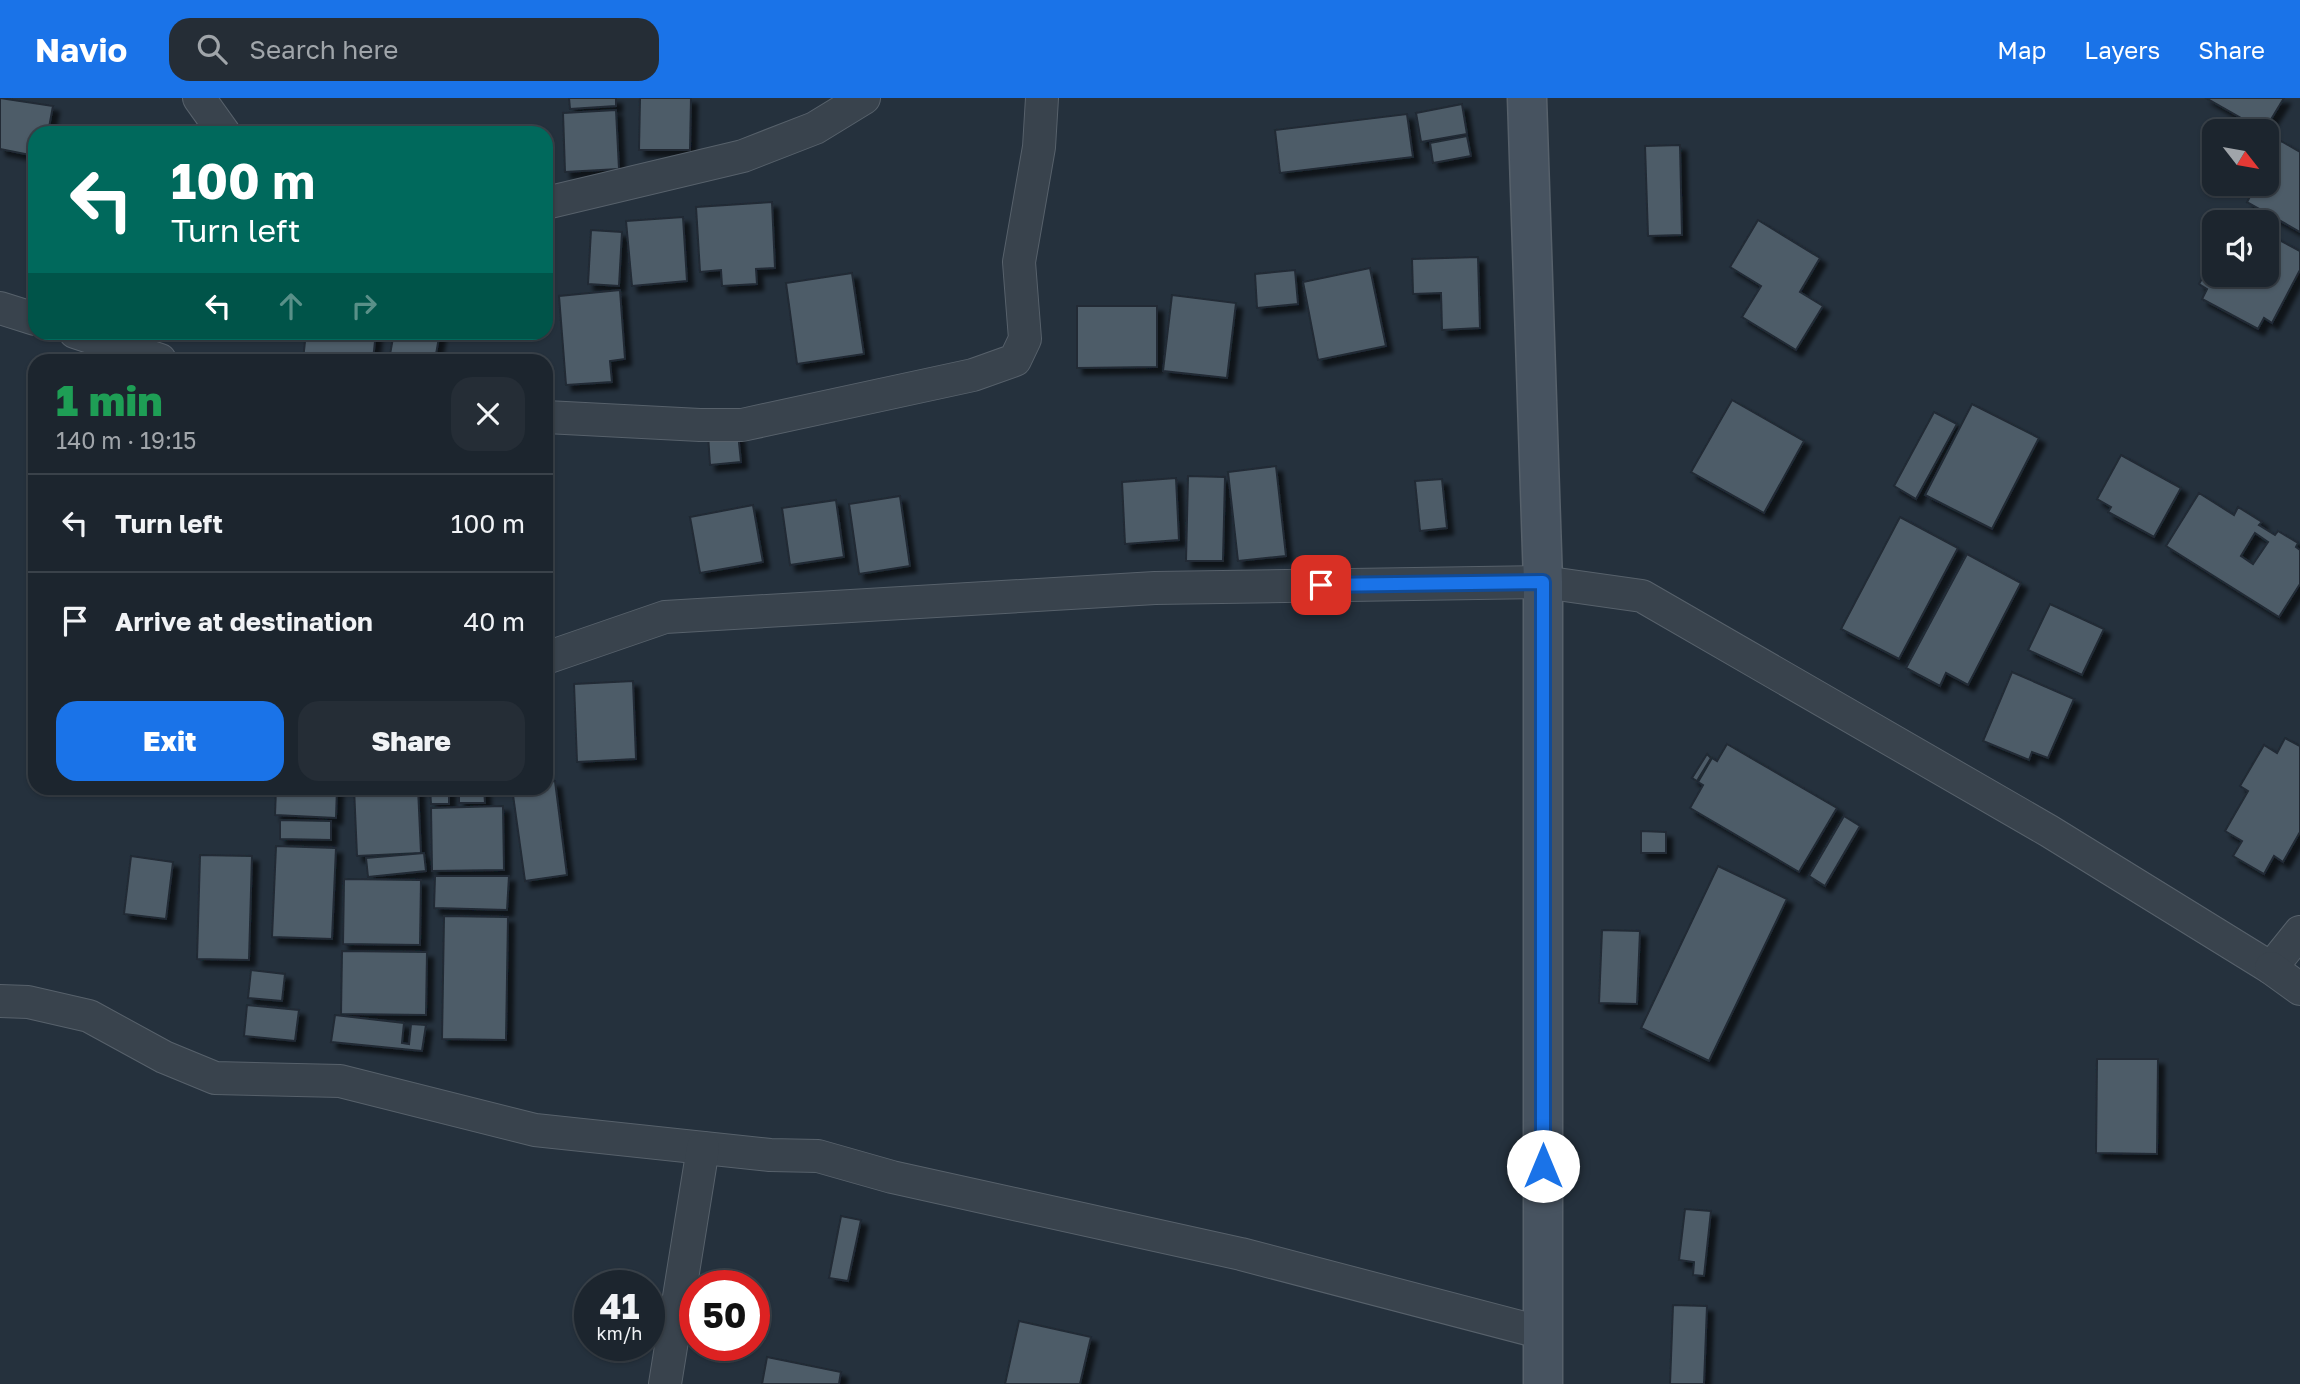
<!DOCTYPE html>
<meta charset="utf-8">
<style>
:root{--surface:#1c252e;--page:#252d36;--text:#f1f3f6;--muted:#a0a5aa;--line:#3a424a;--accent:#1a73e8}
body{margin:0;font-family:"Golos Text",sans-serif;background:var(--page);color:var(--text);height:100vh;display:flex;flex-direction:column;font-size:26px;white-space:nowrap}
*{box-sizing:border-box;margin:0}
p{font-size:23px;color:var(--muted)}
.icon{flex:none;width:38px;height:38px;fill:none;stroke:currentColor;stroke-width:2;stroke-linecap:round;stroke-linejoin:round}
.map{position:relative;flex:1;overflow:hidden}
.side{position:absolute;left:28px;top:256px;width:525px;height:441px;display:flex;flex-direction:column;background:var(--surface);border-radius:21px;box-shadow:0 2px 5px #0004,0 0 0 2px var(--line)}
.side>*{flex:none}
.guide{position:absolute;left:28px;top:28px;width:525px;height:214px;border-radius:21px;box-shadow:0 2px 5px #0004,0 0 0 2px var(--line);background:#00695c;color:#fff;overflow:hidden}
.needle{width:46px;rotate:121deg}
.tools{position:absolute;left:2202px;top:21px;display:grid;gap:14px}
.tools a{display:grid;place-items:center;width:77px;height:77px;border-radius:14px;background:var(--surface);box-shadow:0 2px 5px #0004,0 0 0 2px var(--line);font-size:35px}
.speed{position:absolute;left:574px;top:1172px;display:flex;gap:14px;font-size:35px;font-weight:700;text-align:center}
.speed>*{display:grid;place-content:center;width:91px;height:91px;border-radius:50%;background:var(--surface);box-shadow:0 2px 5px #0004,0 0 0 2px var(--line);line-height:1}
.speed small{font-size:18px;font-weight:400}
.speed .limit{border:10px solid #d22;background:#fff;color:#111}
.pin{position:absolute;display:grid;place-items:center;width:60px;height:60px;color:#fff;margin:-30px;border-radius:14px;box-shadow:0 4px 10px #0006}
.me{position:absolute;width:77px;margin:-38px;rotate:0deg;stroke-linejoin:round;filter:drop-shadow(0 0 5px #0008)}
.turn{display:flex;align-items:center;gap:24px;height:147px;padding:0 28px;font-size:32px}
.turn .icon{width:91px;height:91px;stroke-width:2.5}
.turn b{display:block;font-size:49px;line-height:60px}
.lanes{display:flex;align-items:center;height:66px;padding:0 28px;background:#0003;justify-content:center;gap:35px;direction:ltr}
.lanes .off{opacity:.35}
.round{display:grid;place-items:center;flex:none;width:74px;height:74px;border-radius:21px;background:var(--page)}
.head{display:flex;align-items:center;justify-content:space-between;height:119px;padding:0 28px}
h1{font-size:42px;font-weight:800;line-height:52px;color:#1e9e55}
.button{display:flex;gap:14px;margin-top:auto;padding:14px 28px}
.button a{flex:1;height:80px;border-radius:21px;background:var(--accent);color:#fff;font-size:28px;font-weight:800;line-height:80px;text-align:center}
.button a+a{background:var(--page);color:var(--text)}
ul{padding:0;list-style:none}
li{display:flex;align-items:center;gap:21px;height:98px;padding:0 28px;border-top:2px solid var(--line)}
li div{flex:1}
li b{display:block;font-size:26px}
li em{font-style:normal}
header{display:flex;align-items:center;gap:42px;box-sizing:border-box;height:98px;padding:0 35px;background:var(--accent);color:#fff}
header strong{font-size:33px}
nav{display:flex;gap:38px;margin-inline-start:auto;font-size:24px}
.search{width:490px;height:63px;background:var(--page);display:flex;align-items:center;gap:18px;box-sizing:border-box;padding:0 24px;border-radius:21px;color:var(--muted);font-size:26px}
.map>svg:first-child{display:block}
.building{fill:#4e5c68;stroke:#202a34;stroke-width:2;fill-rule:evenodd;filter:url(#shadow)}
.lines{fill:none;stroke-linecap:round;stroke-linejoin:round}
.street-casing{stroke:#57616b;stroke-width:34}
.secondary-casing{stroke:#57616b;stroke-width:41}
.street{stroke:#39434d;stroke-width:32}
.secondary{stroke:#475360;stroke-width:38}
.route-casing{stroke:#114b97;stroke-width:18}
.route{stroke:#1a73e8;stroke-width:12}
</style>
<header>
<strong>Navio</strong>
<div class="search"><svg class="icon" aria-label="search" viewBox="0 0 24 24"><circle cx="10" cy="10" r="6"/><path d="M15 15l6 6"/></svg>Search here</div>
<nav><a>Map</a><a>Layers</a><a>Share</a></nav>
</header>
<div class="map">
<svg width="2300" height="1286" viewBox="0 0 2300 1286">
<defs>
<filter id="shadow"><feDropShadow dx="6" dy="6" stdDeviation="2" flood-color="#0009"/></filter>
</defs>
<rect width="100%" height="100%" fill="#25313d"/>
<g class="building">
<polygon points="0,0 53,8 48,35 35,35 35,58 0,51"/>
<polygon points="569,0 616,0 616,8 570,11"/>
<polygon points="640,0 691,0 690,52 639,52"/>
<polygon points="2206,0 2284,0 2264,33"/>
<polygon points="1462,6 1467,36 1421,44 1416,15"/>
<polygon points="616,12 619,71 565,74 563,15"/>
<polygon points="1407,16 1413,59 1280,75 1275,32"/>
<rect x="460" y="30" width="37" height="5"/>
<polygon points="1467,38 1471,58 1433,65 1430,45"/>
<polygon points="2281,43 2300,54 2300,134 2247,104 2257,86 2266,86 2266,70"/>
<polygon points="1680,47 1682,137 1648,138 1645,48"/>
<polygon points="772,104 775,170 756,171 757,186 722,188 721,172 700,174 696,109"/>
<polygon points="683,119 687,183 632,188 626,123"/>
<polygon points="1758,122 1820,160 1800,194 1823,208 1796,252 1742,219 1761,188 1730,169"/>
<polygon points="591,132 622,134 619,188 588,186"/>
<polygon points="2266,135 2300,153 2300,172 2272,225 2264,220 2258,231 2202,201 2207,191 2199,186 2214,159 2214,177 2266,177"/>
<polygon points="1478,159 1480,230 1442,232 1441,195 1413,196 1412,161"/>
<polygon points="1370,170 1386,248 1318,262 1303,184"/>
<polygon points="1295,172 1298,206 1257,210 1255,176"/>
<polygon points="852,175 864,256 797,266 786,185"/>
<polygon points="620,192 625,261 610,263 612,284 566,287 559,198"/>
<polygon points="1172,197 1236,205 1227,280 1163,273"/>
<polygon points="1077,208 1157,208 1157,269 1077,270"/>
<polygon points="306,234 376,234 373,262 303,262"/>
<polygon points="394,234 440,234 435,262 389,262"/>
<polygon points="1732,302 1804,343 1764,415 1691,374"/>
<polygon points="1972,306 2039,340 1992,431 1925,397"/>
<polygon points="1934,314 1957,326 1916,401 1894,388"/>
<polygon points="738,335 741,364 710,367 708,337"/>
<polygon points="2121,357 2181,390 2154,439 2108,414 2111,409 2097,401"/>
<polygon points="1276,368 1286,458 1238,463 1228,374"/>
<polygon points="1188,378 1225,379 1223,463 1186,463"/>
<polygon points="1176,380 1179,442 1125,446 1122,384"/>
<polygon points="1442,381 1447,430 1420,433 1415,383"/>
<path d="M2199,395L2234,417L2238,409L2262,424L2259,427L2275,437L2278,433L2298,445L2296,449L2300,452V486L2279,519L2166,448ZM2255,435L2268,444L2253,466L2241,458Z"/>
<polygon points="900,398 910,468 859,476 849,406"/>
<polygon points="836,402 844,459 790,467 782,410"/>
<polygon points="753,407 763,464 700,475 690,419"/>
<polygon points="1900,419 1958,450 1899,561 1841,531"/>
<polygon points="1967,456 2021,485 1968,587 1946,575 1940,588 1906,570"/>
<polygon points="2050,506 2104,531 2082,577 2028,552"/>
<polygon points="2012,574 2074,601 2048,660 2032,654 2029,662 1983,643"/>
<polygon points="633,583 636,661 577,664 574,586"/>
<polygon points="2285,640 2300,648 2300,734 2283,764 2274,758 2264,776 2233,758 2242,743 2225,733 2248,693 2240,688 2264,647 2277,655"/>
<polygon points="1727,646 1837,710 1799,774 1690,710 1703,687 1698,684 1712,660 1717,663"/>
<polygon points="1707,656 1711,660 1697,683 1692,680"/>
<polygon points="555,683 567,777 525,783 512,690 546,690 546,684"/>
<polygon points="276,690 337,690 336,720 275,717"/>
<polygon points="354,690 418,690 421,755 357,758"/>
<polygon points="430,690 449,690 449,706 431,706"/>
<polygon points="459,690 484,690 485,705 459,705"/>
<polygon points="503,708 504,772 432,773 431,710"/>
<polygon points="1844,718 1860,728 1825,788 1809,778"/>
<polygon points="280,722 331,723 331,742 280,741"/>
<polygon points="1641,733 1666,734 1666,755 1641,755"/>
<polygon points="276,748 336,750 332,841 272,839"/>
<polygon points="424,755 426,773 368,779 366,760"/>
<polygon points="200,757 252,758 249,862 197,861"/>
<polygon points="131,758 173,764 166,821 124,816"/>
<polygon points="1718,768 1787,801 1709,963 1641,930"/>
<polygon points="435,778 509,778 507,812 434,810"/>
<polygon points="344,781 421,782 420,847 343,846"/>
<polygon points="444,818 508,819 506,942 442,941"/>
<polygon points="1602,832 1640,833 1637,906 1599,905"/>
<polygon points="342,853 427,854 426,917 341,916"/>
<polygon points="251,872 285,876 282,903 248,900"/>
<polygon points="247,907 299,912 295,943 244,938"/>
<polygon points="335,917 404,925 402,945 409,946 411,926 426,927 422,953 331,944"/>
<polygon points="2097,961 2158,961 2157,1056 2096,1055"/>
<polygon points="1685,1111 1711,1113 1704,1178 1693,1177 1694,1164 1679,1162"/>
<polygon points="841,1118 861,1122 848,1183 829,1180"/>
<polygon points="1673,1207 1707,1208 1704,1286 1670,1286"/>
<polygon points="1019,1223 1091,1239 1080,1286 1005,1286"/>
<polygon points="767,1259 841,1274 839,1286 762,1286"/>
</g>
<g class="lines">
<defs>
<g id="street">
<polyline points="199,0 224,35"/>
<polyline points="546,105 743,58 815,30 864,0"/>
<polyline points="0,210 35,221"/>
<polyline points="75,234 160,262"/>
<polyline points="546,319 700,327 742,327 973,277 1015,262 1025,241 1019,164 1039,49 1042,0"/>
<polyline points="546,560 665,519 1155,490 1543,484 1642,498 2049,733 2271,870 2300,834"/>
<polyline points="2271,870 2300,891"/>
<polyline points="0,903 28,904 89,918 164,959 215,980 340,983 535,1032 770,1057 818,1058 892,1079 1241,1156 1543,1235"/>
<polyline points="665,1286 703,1050"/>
</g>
<polyline id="secondary" points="1527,0 1543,484 1543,1286"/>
</defs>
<use href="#street" class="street-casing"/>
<use href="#secondary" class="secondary-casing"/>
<use href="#street" class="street"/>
<use href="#secondary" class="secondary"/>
</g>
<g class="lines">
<defs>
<polyline id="route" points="1321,487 1543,484 1543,1068"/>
</defs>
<use href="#route" class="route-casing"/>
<use href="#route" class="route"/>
</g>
</svg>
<div class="tools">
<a><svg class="needle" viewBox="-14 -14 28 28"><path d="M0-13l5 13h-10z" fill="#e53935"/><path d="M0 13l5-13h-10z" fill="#a0a5aa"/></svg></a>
<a><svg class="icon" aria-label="sound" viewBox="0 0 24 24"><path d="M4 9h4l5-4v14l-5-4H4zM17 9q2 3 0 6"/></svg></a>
</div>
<div class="speed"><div>41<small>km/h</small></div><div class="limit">50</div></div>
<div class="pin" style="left:1321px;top:487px;background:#d93025"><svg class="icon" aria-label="arrive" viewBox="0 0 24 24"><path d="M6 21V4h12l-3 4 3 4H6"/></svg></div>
<svg class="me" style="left:1543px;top:1068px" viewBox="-20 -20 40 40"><circle r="19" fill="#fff"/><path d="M0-13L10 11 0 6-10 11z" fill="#1a73e8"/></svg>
<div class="guide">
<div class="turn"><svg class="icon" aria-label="left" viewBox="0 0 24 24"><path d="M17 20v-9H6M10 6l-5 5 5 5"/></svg><div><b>100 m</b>Turn left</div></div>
<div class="lanes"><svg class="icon" aria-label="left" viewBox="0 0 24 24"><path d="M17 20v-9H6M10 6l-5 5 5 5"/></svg><svg class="icon off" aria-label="ahead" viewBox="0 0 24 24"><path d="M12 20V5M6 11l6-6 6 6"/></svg><svg class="icon off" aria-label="right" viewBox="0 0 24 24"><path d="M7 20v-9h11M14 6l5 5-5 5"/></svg></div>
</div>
<section class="side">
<div class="head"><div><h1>1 min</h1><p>140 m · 19:15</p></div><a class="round"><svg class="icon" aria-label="close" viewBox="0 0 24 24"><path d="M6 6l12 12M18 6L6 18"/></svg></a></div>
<ul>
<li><svg class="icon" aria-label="left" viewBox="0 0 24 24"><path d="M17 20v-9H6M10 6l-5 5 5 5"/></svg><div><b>Turn left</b></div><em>100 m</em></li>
<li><svg class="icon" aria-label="arrive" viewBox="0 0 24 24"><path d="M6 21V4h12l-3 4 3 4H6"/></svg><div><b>Arrive at destination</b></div><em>40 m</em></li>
</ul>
<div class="button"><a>Exit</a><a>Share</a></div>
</section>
</div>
